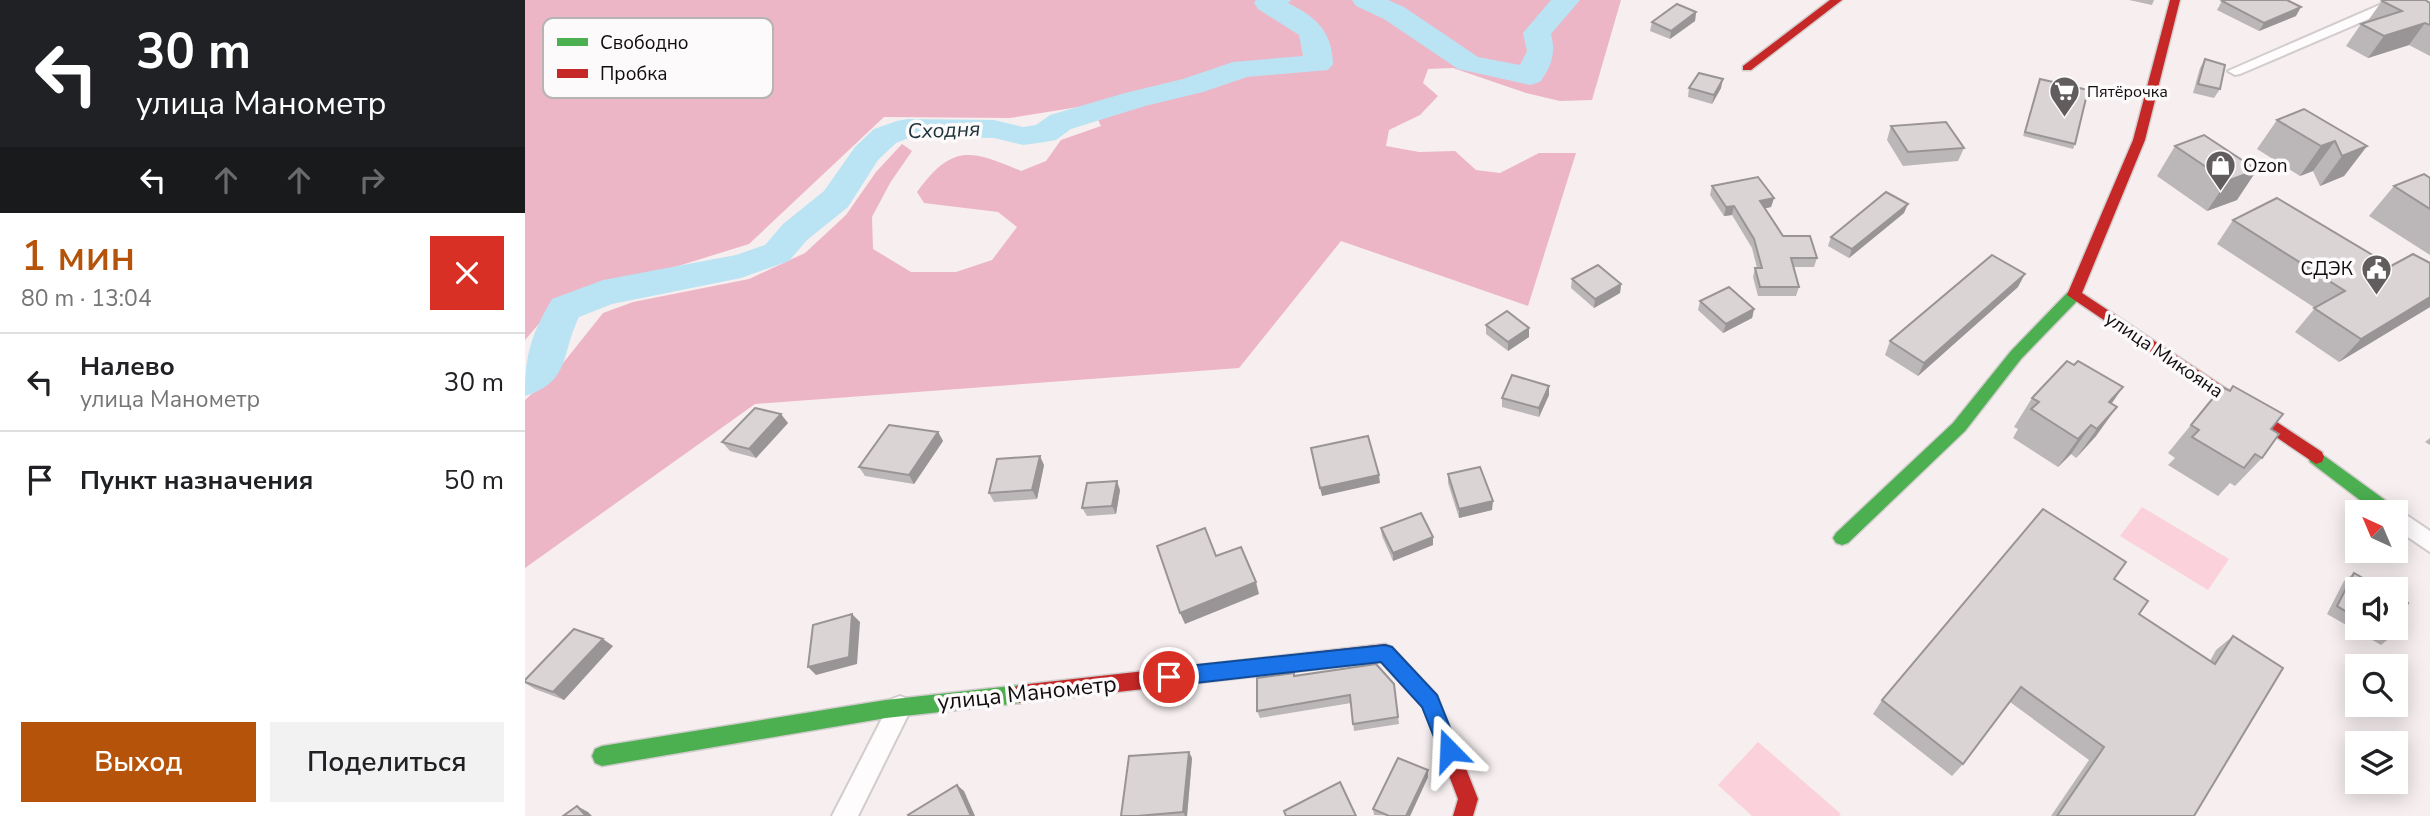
<!DOCTYPE html>
<html lang="ru">
<meta charset="utf-8">
<style>
:root{--surface:#fff;--page:#f2f2f2;--text:#202124;--muted:#757577;--line:#e0e0e0;--accent:#b45309}
body{margin:0;font-family:"Nunito Sans",sans-serif;background:var(--page);color:var(--text);height:100vh;display:flex;flex-direction:column;font-size:26px;white-space:nowrap}
*{box-sizing:border-box;margin:0}
p{font-size:23px;color:var(--muted)}
.icon{flex:none;width:38px;height:38px;fill:none;stroke:currentColor;stroke-width:2;stroke-linecap:round;stroke-linejoin:round}
.map{position:relative;flex:1;overflow:hidden}
.panel{display:flex;flex-direction:column;background:var(--surface);width:525px}
.panel>*{flex:none}
.top-card{background:#202124;color:#fff;overflow:hidden}
.needle{width:46px;rotate:316deg}
.buttons{position:absolute;left:1820px;top:500px;display:grid;gap:14px}
.buttons a{display:grid;place-items:center;width:63px;height:63px;border-radius:0px;background:var(--surface);box-shadow:0 4px 18px #0003;font-size:35px}
.pin{position:absolute;display:grid;place-items:center;width:60px;height:60px;color:#fff;margin:-30px;border:4px solid #fff;border-radius:50%;box-shadow:0 2px 7px #0007}
.me{position:absolute;width:77px;margin:-38px;rotate:339deg;stroke-linejoin:round;filter:drop-shadow(0 0 5px #0008)}
.turn{display:flex;align-items:center;gap:24px;height:147px;padding:0 21px;font-size:32px}
.turn .icon{width:91px;height:91px;stroke-width:2.5}
.turn b{display:block;font-size:49px;line-height:60px}
.lanes{display:flex;align-items:center;height:66px;padding:0 21px;background:#0003;justify-content:center;gap:35px;direction:ltr}
.lanes .off{opacity:.35}
.round{display:grid;place-items:center;flex:none;width:74px;height:74px;border-radius:0px;background:var(--page)}
.summary{display:flex;align-items:center;justify-content:space-between;height:119px;padding:0 21px}
h1{font-size:42px;font-weight:600;line-height:52px;color:var(--accent)}
.action{display:flex;gap:14px;margin-top:auto;padding:14px 21px}
.action a{flex:1;height:80px;border-radius:0px;background:var(--accent);color:#fff;font-size:28px;font-weight:600;line-height:80px;text-align:center}
.action a+a{background:var(--page);color:var(--text)}
ul{padding:0;list-style:none}
li{display:flex;align-items:center;gap:21px;height:98px;padding:0 21px;border-top:2px solid var(--line)}
li div{flex:1}
li b{display:block;font-size:26px}
li em{font-style:normal}
main{display:flex;flex:1;min-height:0}
.map>svg:first-child{display:block}
.green{fill:#fbd1dc}
.forest{fill:#edb6c6}
.lines{fill:none;stroke-linecap:round;stroke-linejoin:round}
.river{fill:#bae4f3;fill-rule:evenodd}
.street-casing{stroke:#d2cccd;stroke-width:4}
.fast-casing{stroke:#d2cccd;stroke-width:3}
.jam-casing{stroke:#d2cccd;stroke-width:3}
.street{fill:#fefcfd;fill-rule:evenodd}
.fast{fill:#4caf50;fill-rule:evenodd}
.jam{fill:#c62828;fill-rule:evenodd}
.wall{fill:#bbb6b7}
.shaded-wall{fill:#999495}
.building{fill:#dad4d5;stroke:#999495;stroke-width:2}
.route{fill:#1a73e8;stroke:#114b97;stroke-width:2}
.labels{text-anchor:middle;dominant-baseline:central;stroke-width:7;stroke-linejoin:round;paint-order:stroke}
.far-poi-label{font-size:16px;fill:#110d0e;stroke:#fdfafb;text-anchor:start}
.poi-label{font-size:19px;fill:#110d0e;stroke:#fdfafb;text-anchor:start}
.street-label{font-size:19px;fill:#110d0e;stroke:#fdfafb}
.water-label{font-size:21px;font-style:italic;fill:#1c3138;stroke:#fdfafb}
.near-street-label{font-size:23px;fill:#110d0e;stroke:#fdfafb}
.key{fill:#fdfafb;stroke:#b6b3b4;stroke-width:2}
.key-label{font-size:19px;fill:#110d0e}
</style>
<main>
<section class="panel">
<div class="top-card">
<div class="turn"><svg class="icon" aria-label="left" viewBox="0 0 24 24"><path d="M17 20v-9H6M10 6l-5 5 5 5"/></svg><div><b>30 m</b>улица Манометр</div></div>
<div class="lanes"><svg class="icon" aria-label="left" viewBox="0 0 24 24"><path d="M17 20v-9H6M10 6l-5 5 5 5"/></svg><svg class="icon off" aria-label="ahead" viewBox="0 0 24 24"><path d="M12 20V5M6 11l6-6 6 6"/></svg><svg class="icon off" aria-label="ahead" viewBox="0 0 24 24"><path d="M12 20V5M6 11l6-6 6 6"/></svg><svg class="icon off" aria-label="right" viewBox="0 0 24 24"><path d="M7 20v-9h11M14 6l5 5-5 5"/></svg></div>
</div>
<div class="summary"><div><h1>1 мин</h1><p>80 m · 13:04</p></div><a class="round" style="background:#d93025;color:#fff"><svg class="icon" aria-label="close" viewBox="0 0 24 24"><path d="M6 6l12 12M18 6L6 18"/></svg></a></div>
<ul>
<li><svg class="icon" aria-label="left" viewBox="0 0 24 24"><path d="M17 20v-9H6M10 6l-5 5 5 5"/></svg><div><b>Налево</b><p>улица Манометр</p></div><em>30 m</em></li>
<li><svg class="icon" aria-label="arrive" viewBox="0 0 24 24"><path d="M6 21V4h12l-3 4 3 4H6"/></svg><div><b>Пункт назначения</b></div><em>50 m</em></li>
</ul>
<div class="action"><a>Выход</a><a>Поделиться</a></div>
</section>
<div class="map">
<svg width="1905" height="816" viewBox="0 0 1905 816">
<rect width="100%" height="100%" fill="#f6eeef"/>
<g class="green">
<polygon points="1617,507 1704,559 1683,590 1595,536"/>
<polygon points="1233,742 1316,814 1314,816 1227,816 1193,785"/>
</g>
<path class="forest" d="M0,0H1096L1067,100L1035,101L1001,93L928,68L903,69L898,83L913,96L895,115L864,130L861,146L894,152L930,151L951,170L975,173L1014,153H1051L1003,306L816,241L714,368L230,404L0,568V400L31,372L78,313L108,302L224,279L280,253L321,215L351,172L377,144L387,151L365,183L347,217L348,249L386,272H431L467,260L492,227L473,212L399,203L392,192C427,144 445,149 496,171L521,161L536,140L576,126L566,105L485,118L359,117L224,244L31,304L0,340Z"/>
<g class="lines">
<g class="river">
<path d="M731,0H766L763,3C791,17 807,31 808,64L803,70L722,77L678,92L620,106L546,129L531,140L520,142L498,145L469,138L386,137L371,143L353,160L323,207L282,240L264,261L216,278L87,304L54,317C36,353 46,382 0,396C0,354 6,335 27,299L78,280L211,255L240,245L258,224L299,191L330,147L349,129L372,121L383,119L469,120L498,127L511,125L525,115L600,93L658,79L708,62L778,56L774,35L733,9L729,3Z"/>
<path d="M827,0H863L879,7L953,57L995,65L1002,51L998,33L1026,0H1055L1026,34C1031,53 1027,66 1015,82L1005,85L933,69L859,19L831,6Z"/>
</g>
<defs>
<g id="street">
<polygon points="1866,0 1888,0 1715,74 1710,75 1703,71"/>
<polygon points="1871,508 1905,531 1905,552 1871,529 1871,513 1863,513"/>
<polygon points="375,696 383,699 387,707 333,816 307,816 367,699"/>
</g>
<g id="fast">
<polygon points="1549,290 1556,295 1554,299 1496,359 1440,431 1323,543 1317,545 1311,543 1308,538 1311,533 1428,423 1486,351 1544,291"/>
<polygon points="1791,450 1871,508 1874,513 1871,518 1871,513 1852,513 1785,462 1783,457 1785,452"/>
<polygon points="495,685 502,688 505,694 502,700 495,703 361,718 77,766 70,763 67,756 70,749 77,746 361,700"/>
</g>
<g id="jam">
<polygon points="1305,0 1317,0 1226,70 1218,70 1218,66"/>
<polygon points="1645,0 1655,0 1620,140 1557,293 1797,452 1799,457 1797,462 1791,464 1542,295 1608,140"/>
<polygon points="860,644 867,647 912,695 953,799 948,816 928,816 933,799 898,707 856,662 495,703 488,700 485,694 488,688 495,685"/>
</g>
</defs>
<use href="#street" class="street-casing"/>
<use href="#fast" class="fast-casing"/>
<use href="#jam" class="jam-casing"/>
<use href="#street" class="street"/>
<use href="#fast" class="fast"/>
<use href="#jam" class="jam"/>
</g>
<g class="wall">
<polygon points="1604,0 1629,0 1627,5"/>
<polygon points="1697,1 1771,16 1734,31 1692,10"/>
<polygon points="1857,1 1905,3 1905,56 1884,45 1843,58 1821,46 1836,24 1842,22"/>
<polygon points="1171,12 1170,21 1145,39 1125,31 1127,22"/>
<polygon points="96,59 147,64 126,76 102,68"/>
<polygon points="1680,59 1695,89 1689,98 1668,93 1675,68"/>
<polygon points="1515,79 1550,144 1548,149 1498,136"/>
<polygon points="1164,88 1196,88 1187,104 1163,97"/>
<polygon points="1752,120 1842,146 1819,176 1795,186 1788,171 1775,176 1732,149"/>
<polygon points="1366,126 1439,148 1433,161 1378,166 1362,140"/>
<polygon points="1679,135 1712,200 1682,211 1632,176 1650,146"/>
<polygon points="1905,178 1905,255 1844,216 1869,186"/>
<polygon points="1187,186 1249,198 1246,207 1240,208 1258,236 1292,258 1289,267 1269,267 1274,287 1271,296 1233,296 1228,277 1230,268 1232,268 1227,248 1207,215 1199,216 1185,195"/>
<polygon points="1379,213 1324,258 1303,246 1306,237"/>
<polygon points="1708,220 1866,266 1905,307 1814,362 1770,332 1790,308 1692,244"/>
<polygon points="1047,279 1096,284 1095,293 1069,308 1046,288"/>
<polygon points="1493,287 1393,376 1360,355 1365,341"/>
<polygon points="1175,301 1229,309 1227,318 1198,333 1173,310"/>
<polygon points="961,325 1004,328 1004,337 983,351 961,334"/>
<polygon points="1697,387 1737,458 1710,486 1705,483 1693,496 1643,465 1650,458 1643,453"/>
<polygon points="1024,395 1014,417 977,407 977,398"/>
<polygon points="1507,398 1587,403 1571,436 1551,458 1546,454 1533,467 1488,438 1493,429 1489,427"/>
<polygon points="263,423 231,458 205,451 197,442"/>
<polygon points="413,432 418,441 389,484 340,476 334,467"/>
<polygon points="1905,438 1905,445 1900,442"/>
<polygon points="519,465 512,499 469,502 464,493"/>
<polygon points="923,474 967,510 934,518 923,483"/>
<polygon points="595,490 591,514 562,516 557,508"/>
<polygon points="856,528 908,545 868,561 857,536"/>
<polygon points="1829,573 1832,590 1832,628 1871,628 1866,637 1856,645 1802,614 1819,581"/>
<polygon points="1589,579 1614,614 1685,661 1691,650 1708,636 1669,816 1526,816 1564,760 1485,702 1438,764 1427,776 1348,714 1357,700"/>
<polygon points="88,646 39,700 10,689 0,683"/>
<polygon points="770,676 869,684 874,724 829,731 826,703 735,718 732,711"/>
<polygon points="667,758 662,816 596,816"/>
<polygon points="903,777 885,816 849,815 848,809"/>
</g>
<g class="shaded-wall">
<polygon points="1776,7 1771,16 1734,31 1739,23"/>
<polygon points="1171,12 1170,21 1145,39 1146,31"/>
<polygon points="1900,23 1884,45 1843,58 1859,36"/>
<polygon points="141,55 147,64 126,76 120,67"/>
<polygon points="1198,79 1196,88 1187,104 1189,95"/>
<polygon points="1810,141 1788,171 1775,176 1796,146"/>
<polygon points="1842,146 1819,176 1795,186 1817,156"/>
<polygon points="1732,170 1712,200 1682,211 1702,181"/>
<polygon points="1249,198 1246,207 1233,210 1235,201"/>
<polygon points="1383,204 1379,213 1324,258 1327,249"/>
<polygon points="1209,206 1207,215 1199,216 1201,207"/>
<polygon points="1500,274 1493,287 1393,376 1399,363"/>
<polygon points="1096,284 1095,293 1069,308 1070,299"/>
<polygon points="1905,297 1905,307 1814,362 1836,339"/>
<polygon points="1229,309 1227,318 1198,333 1201,324"/>
<polygon points="1004,328 1004,337 983,351 983,342"/>
<polygon points="1024,386 1024,395 1014,417 1014,408"/>
<polygon points="1598,387 1578,416 1584,402"/>
<polygon points="1592,407 1571,436 1551,458 1572,429"/>
<polygon points="256,414 263,423 231,458 224,449"/>
<polygon points="1566,425 1546,454 1533,467 1553,439"/>
<polygon points="413,432 418,441 389,484 384,475"/>
<polygon points="515,456 519,465 512,499 507,490"/>
<polygon points="854,475 855,483 797,496 795,488"/>
<polygon points="592,481 595,490 591,514 587,506"/>
<polygon points="968,501 967,510 934,518 934,509"/>
<polygon points="908,537 908,545 868,561 868,553"/>
<polygon points="731,582 734,594 660,624 655,613"/>
<polygon points="327,614 335,622 332,664 291,675 283,667"/>
<polygon points="78,639 88,646 39,700 28,692"/>
<polygon points="664,752 667,758 662,816 660,816 658,812"/>
<polygon points="903,770 903,777 885,816 881,816"/>
<polygon points="432,785 439,791 450,816 446,816"/>
<polygon points="52,806 63,812 67,816 61,816"/>
</g>
<g class="building">
<polygon points="1700,0 1762,0 1776,7 1739,23 1697,1"/>
<polygon points="1859,0 1900,0 1905,3 1905,25 1900,23 1859,36 1836,24 1877,11 1857,1"/>
<polygon points="1152,4 1171,12 1146,31 1127,22"/>
<polygon points="1680,59 1700,65 1695,89 1673,84"/>
<polygon points="1174,73 1198,79 1189,95 1164,88"/>
<polygon points="1515,79 1563,90 1550,144 1500,132"/>
<polygon points="1779,109 1842,146 1817,156 1810,141 1796,146 1752,120"/>
<polygon points="1421,122 1439,148 1383,152 1366,126"/>
<polygon points="1679,135 1732,170 1702,181 1650,146"/>
<polygon points="1899,174 1905,178 1905,209 1869,186"/>
<polygon points="1233,177 1249,198 1235,201 1258,236 1285,236 1292,258 1266,258 1274,287 1235,287 1230,268 1237,268 1229,239 1209,206 1201,207 1187,186"/>
<polygon points="1361,192 1383,204 1327,249 1306,237"/>
<polygon points="1752,198 1866,266 1888,254 1905,263 1905,297 1836,339 1789,308 1820,291 1708,220"/>
<polygon points="1467,255 1500,274 1399,363 1365,341"/>
<polygon points="1073,265 1096,284 1070,299 1047,279"/>
<polygon points="1204,287 1229,309 1201,324 1175,301"/>
<polygon points="982,311 1004,328 983,342 961,325"/>
<polygon points="1542,361 1549,365 1553,361 1598,387 1584,402 1592,407 1572,429 1566,425 1553,439 1506,409 1514,402 1507,398"/>
<polygon points="987,375 1024,386 1014,408 977,398"/>
<polygon points="1708,386 1758,414 1746,429 1754,434 1737,458 1730,454 1719,468 1667,437 1674,430 1666,425 1697,387 1705,391"/>
<polygon points="230,408 256,414 224,449 197,442"/>
<polygon points="364,425 413,432 384,475 334,467"/>
<polygon points="843,436 854,475 795,488 786,448"/>
<polygon points="515,456 507,490 464,493 472,459"/>
<polygon points="955,467 968,501 934,509 923,474"/>
<polygon points="592,481 587,506 557,508 562,483"/>
<polygon points="1518,509 1601,562 1589,579 1623,601 1614,614 1690,664 1708,636 1758,668 1669,816 1532,816 1579,747 1496,687 1438,764 1357,700"/>
<polygon points="896,513 908,537 868,553 856,528"/>
<polygon points="680,528 691,556 716,547 731,582 655,613 632,546"/>
<polygon points="1829,573 1859,590 1832,590 1832,618 1812,606"/>
<polygon points="1871,597 1883,603 1871,628"/>
<polygon points="327,614 324,657 283,667 288,625"/>
<polygon points="1851,628 1871,628 1866,637"/>
<polygon points="49,629 78,639 28,692 0,682 0,680"/>
<polygon points="851,664 869,684 873,717 828,724 825,695 732,711 732,678 769,673 769,676"/>
<polygon points="664,752 658,812 612,816 596,816 604,756"/>
<polygon points="873,758 903,770 881,816 864,816 848,809"/>
<polygon points="815,782 831,816 761,816 759,811"/>
<polygon points="432,785 446,816 384,816 383,815"/>
<polygon points="52,806 61,816 38,816"/>
</g>
<polygon class="route" points="860,645 867,647 912,695 934,750 931,757 924,760 917,757 897,707 856,662 644,686 638,684 635,677 638,671 644,668"/>
<defs>
<symbol id="supermarket-pin" viewBox="-11 -11 22 30"><path d="M0 17L-7.5 6A9.5 9.5 0 1 1 7.5 6Z" fill="#615c5d" stroke="#fdfafb"/><path d="M-6-5.5h2.5l.6 2H6L4.5 2H-2.5L-4.4-4H-6ZM-1.5 3.2a1.3 1.3 0 1 0 .1 0ZM3 3.2a1.3 1.3 0 1 0 .1 0Z" fill="#fff"/></symbol>
<symbol id="shop-pin" viewBox="-11 -11 22 30"><path d="M0 17L-7.5 6A9.5 9.5 0 1 1 7.5 6Z" fill="#615c5d" stroke="#fdfafb"/><path d="M-5-2.5h2.3a2.7 3.5 0 0 1 5.4 0H5L5.5 6h-11ZM-1.5-2.5h3a1.5 2.3 0 0 0-3 0Z" fill="#fff"/></symbol>
<symbol id="civic-pin" viewBox="-11 -11 22 30"><path d="M0 17L-7.5 6A9.5 9.5 0 1 1 7.5 6Z" fill="#615c5d" stroke="#fdfafb"/><path d="M-.6-6.5H3V-4.5H.6V-3L4-1V1h2V6H-6V1h2V-1L-.6-3ZM-1.2 2.5V6h2.4V2.5Z" fill="#fff"/></symbol>
</defs>
<g fill-rule="evenodd">
<use href="#supermarket-pin" x="1522" y="74" width="35" height="47"/>
<use href="#shop-pin" x="1678" y="148" width="35" height="47"/>
<use href="#civic-pin" x="1834" y="252" width="35" height="47"/>
</g>
<g class="labels">
<g class="far-poi-label">
<text x="1562" y="92">Пятёрочка</text>
</g>
<g class="poi-label">
<text x="1718" y="166">Ozon</text>
<text x="1828" y="269" text-anchor="end">СДЭК</text>
</g>
<g class="street-label">
<text transform="translate(1639 355) rotate(34)">улица Микояна</text>
</g>
<g class="water-label">
<text transform="translate(419 130) rotate(-2)">Сходня</text>
</g>
<g class="near-street-label">
<text transform="translate(502 693) rotate(-6)">улица Манометр</text>
</g>
</g>
<rect x="18" y="18" width="230" height="80" rx="10" class="key"/>
<rect x="32" y="38" width="31" height="8" fill="#4caf50"/>
<rect x="32" y="69" width="31" height="9" fill="#c62828"/>
<g class="key-label">
<text x="75" y="49">Свободно</text>
<text x="75" y="80">Пробка</text>
</g>
</svg>
<div class="buttons">
<a><svg class="needle" viewBox="-14 -14 28 28"><path d="M0-13l5 13h-10z" fill="#e53935"/><path d="M0 13l5-13h-10z" fill="#757577"/></svg></a>
<a><svg class="icon" aria-label="sound" viewBox="0 0 24 24"><path d="M4 9h4l5-4v14l-5-4H4zM17 9q2 3 0 6"/></svg></a>
<a><svg class="icon" aria-label="search" viewBox="0 0 24 24"><circle cx="10" cy="10" r="6"/><path d="M15 15l6 6"/></svg></a>
<a><svg class="icon" aria-label="layers" viewBox="0 0 24 24"><path d="M12 4l9 5-9 5-9-5zM3 14l9 5 9-5"/></svg></a>
</div>
<div class="pin" style="left:644px;top:677px;background:#d93025"><svg class="icon" aria-label="arrive" viewBox="0 0 24 24"><path d="M6 21V4h12l-3 4 3 4H6"/></svg></div>
<svg class="me" style="left:924px;top:750px" viewBox="-20 -20 40 40"><path d="M0-17L14 15 0 8-14 15z" fill="#1a73e8" stroke="#fff" stroke-width="4"/></svg>
</div>
</main>
